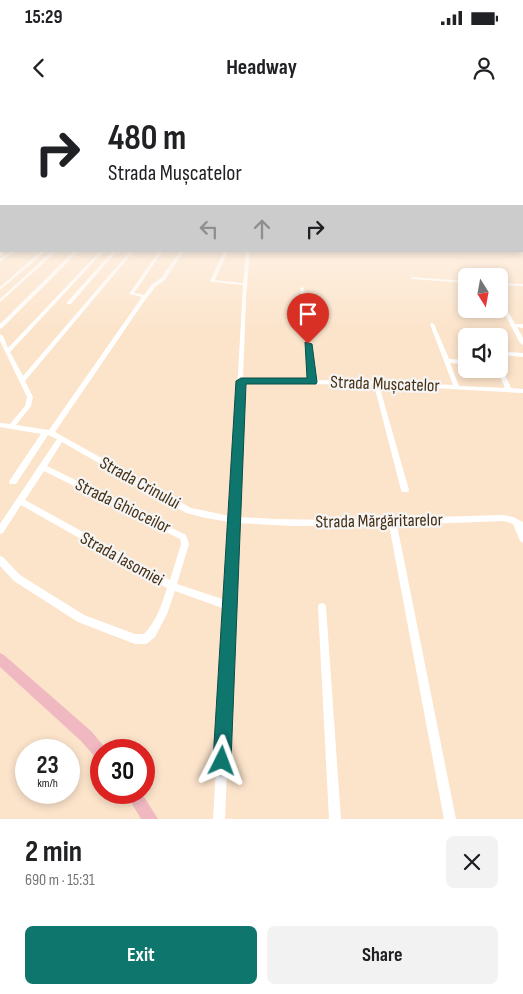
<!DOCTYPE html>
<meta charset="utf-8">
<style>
:root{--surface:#fff;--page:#f2f2f2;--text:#202124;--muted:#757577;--accent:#0f766e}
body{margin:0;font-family:"Sofia Sans Condensed",sans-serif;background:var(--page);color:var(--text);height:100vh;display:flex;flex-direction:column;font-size:19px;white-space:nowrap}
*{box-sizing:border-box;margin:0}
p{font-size:16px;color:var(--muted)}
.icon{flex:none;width:28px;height:28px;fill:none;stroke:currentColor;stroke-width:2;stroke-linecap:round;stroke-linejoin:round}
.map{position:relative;height:719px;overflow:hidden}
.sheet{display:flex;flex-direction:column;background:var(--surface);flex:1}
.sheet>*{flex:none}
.guide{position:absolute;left:0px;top:0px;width:524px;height:152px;box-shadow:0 2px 8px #0003;background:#fff;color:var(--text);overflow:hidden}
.needle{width:32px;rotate:169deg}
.tools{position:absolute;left:458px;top:168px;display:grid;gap:10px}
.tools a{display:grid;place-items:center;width:50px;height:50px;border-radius:8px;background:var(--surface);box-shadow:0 2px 8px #0003;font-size:25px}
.speed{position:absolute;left:15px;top:639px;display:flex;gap:10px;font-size:25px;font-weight:700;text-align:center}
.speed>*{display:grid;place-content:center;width:65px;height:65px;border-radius:50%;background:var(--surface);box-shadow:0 2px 8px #0003;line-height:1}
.speed small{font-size:12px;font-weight:400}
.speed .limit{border:8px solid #d22;background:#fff;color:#111}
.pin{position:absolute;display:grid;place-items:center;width:42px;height:42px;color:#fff;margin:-51px -21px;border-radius:50% 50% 50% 0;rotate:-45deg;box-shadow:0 0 5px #0007}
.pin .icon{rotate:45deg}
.me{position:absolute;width:55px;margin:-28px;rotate:3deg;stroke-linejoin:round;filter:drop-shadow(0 0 4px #0008)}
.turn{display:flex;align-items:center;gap:18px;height:105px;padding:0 25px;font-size:22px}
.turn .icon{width:65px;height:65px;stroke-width:2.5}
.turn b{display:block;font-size:35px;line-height:42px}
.lanes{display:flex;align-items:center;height:48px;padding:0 25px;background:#0003;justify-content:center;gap:25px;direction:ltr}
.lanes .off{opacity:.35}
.round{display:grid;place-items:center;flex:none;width:52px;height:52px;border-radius:8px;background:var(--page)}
.overview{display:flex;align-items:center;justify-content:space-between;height:85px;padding:0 25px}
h1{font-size:30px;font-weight:700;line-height:38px}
.action{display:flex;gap:10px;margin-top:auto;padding:10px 25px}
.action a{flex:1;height:58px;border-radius:8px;background:var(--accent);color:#fff;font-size:20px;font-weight:700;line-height:58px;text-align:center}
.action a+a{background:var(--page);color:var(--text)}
.status{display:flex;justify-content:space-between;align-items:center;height:35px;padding:0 25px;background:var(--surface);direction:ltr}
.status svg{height:14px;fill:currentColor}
header{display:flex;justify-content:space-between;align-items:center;height:65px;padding:0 25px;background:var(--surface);font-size:22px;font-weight:700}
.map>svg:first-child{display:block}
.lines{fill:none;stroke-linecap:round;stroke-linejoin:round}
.minor{fill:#fff;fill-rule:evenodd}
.major{fill:#f0b9c2;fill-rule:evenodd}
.route{fill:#0f766e;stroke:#0a4d48}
.labels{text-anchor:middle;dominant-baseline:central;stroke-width:4.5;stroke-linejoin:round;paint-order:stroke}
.street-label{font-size:18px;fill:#462f13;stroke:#f5f5f5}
</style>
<div class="status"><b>15:29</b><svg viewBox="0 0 49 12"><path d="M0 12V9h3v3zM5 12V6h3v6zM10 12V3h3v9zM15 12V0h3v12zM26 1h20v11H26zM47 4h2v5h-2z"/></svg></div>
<header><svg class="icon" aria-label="back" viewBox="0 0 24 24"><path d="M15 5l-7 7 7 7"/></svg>Headway<svg class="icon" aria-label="person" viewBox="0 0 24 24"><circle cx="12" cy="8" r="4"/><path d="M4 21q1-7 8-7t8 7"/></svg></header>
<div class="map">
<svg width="523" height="719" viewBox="0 0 523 719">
<rect width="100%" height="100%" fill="#fce4cb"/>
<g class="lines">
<g class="minor">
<polygon points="11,151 16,151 0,162 0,159"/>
<polygon points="41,151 46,151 0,190 0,187"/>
<polygon points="52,151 57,151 0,202 0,199"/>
<polygon points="74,151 79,151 2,228 0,229 0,224"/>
<path d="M100,151H104L10,252L23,276L130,151H134L25,281L33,297L31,306L16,325L49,330L142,197L129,194L159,151H163L134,193L144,195L152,184L161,178L180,151H184L165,180L156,186L143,203L55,332L191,408L230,416L243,185L212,182L210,181L224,151H228L215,180L243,183L246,151H250L246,198L243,279L309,280L300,188L302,187L304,188L315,280L376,281L453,285L430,224L432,223L434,224L449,259L466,260V264L450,263L459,286L505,288L497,269H499V266L502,268L511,288L523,289V293L379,285L409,390L408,392H402L401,390L374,285L243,283L237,417L276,419L329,420L504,415L513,417L523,422V443L520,441L513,424L504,421L397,425L456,719H444L389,425L294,426L237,423L225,719H213L225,509L175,491L167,514L155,537L149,542L146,544H135L78,522L14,481L0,466V456L3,457L20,475L84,515L135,534H144C156,522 162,504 167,488L21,405L3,433L0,434V424L57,339L48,335L16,384H10L9,382L10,380L41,334L0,327V323L10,324L25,306L27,297L0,241V234L3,236L8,248ZM62,342L186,413L206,418L229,422L225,500L177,484L189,444L186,435L47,366ZM44,371L180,439L181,444L170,480L25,400Z"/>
<polygon points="113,151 117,151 71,204 67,204 67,202"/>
<polygon points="411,177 466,181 466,183 413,179 411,179"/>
<polygon points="499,183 523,184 523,186 499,185"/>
<polygon points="499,198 501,199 515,224 523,224 523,228 517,227 523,238 523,245 520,243 511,226 510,225 510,224 499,203"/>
<polygon points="506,252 523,253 523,257 504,255 504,253"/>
<polygon points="322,503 325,504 326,507 341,719 329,719 318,507 319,504"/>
</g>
<g class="major">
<polygon points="0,553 4,555 91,631 107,650 101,650 101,660 96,658 81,641 0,567"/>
<polygon points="125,692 141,692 158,719 141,719"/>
</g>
</g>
<linearGradient id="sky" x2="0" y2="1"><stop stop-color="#5eafcb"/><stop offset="0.56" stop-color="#fef3e8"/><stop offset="1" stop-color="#fef3e8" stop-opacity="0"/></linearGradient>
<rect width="523" height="229" fill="url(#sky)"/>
<polygon class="route" points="305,242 312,244 317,282 316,284 246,284 231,661 228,667 222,670 215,667 213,661 236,281 241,278 307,278"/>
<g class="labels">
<g class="street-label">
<text transform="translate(385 284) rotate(2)">Strada Mușcatelor</text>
<text transform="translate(140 383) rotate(29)">Strada Crinului</text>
<text transform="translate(123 406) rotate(26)">Strada Ghioceilor</text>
<text transform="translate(379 421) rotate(-1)">Strada Mărgăritarelor</text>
<text transform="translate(122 459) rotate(29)">Strada Iasomiei</text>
</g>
</g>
</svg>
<div class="tools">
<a><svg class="needle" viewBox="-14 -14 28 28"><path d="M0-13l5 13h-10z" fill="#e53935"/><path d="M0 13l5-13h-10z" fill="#757577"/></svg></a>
<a><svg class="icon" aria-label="sound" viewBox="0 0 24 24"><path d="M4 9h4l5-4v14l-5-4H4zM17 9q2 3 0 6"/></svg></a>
</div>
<div class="speed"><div>23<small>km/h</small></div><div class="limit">30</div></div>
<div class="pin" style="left:308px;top:244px;background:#d93025"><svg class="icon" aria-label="arrive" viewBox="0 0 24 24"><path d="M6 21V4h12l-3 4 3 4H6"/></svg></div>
<svg class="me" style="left:222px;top:661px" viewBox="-20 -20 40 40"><path d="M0-17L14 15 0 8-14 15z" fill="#0f766e" stroke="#fff" stroke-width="4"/></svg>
<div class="guide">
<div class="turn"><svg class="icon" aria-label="right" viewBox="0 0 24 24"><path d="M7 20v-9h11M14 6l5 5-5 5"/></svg><div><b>480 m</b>Strada Mușcatelor</div></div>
<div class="lanes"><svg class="icon off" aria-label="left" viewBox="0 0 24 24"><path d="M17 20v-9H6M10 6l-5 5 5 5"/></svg><svg class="icon off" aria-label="ahead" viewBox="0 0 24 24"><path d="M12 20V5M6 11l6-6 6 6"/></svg><svg class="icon" aria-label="right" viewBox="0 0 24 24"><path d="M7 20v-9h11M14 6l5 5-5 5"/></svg></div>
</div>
</div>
<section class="sheet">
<div class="overview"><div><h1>2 min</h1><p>690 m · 15:31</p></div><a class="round"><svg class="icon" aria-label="close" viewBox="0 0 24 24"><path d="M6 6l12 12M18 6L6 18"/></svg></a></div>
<div class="action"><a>Exit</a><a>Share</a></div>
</section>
